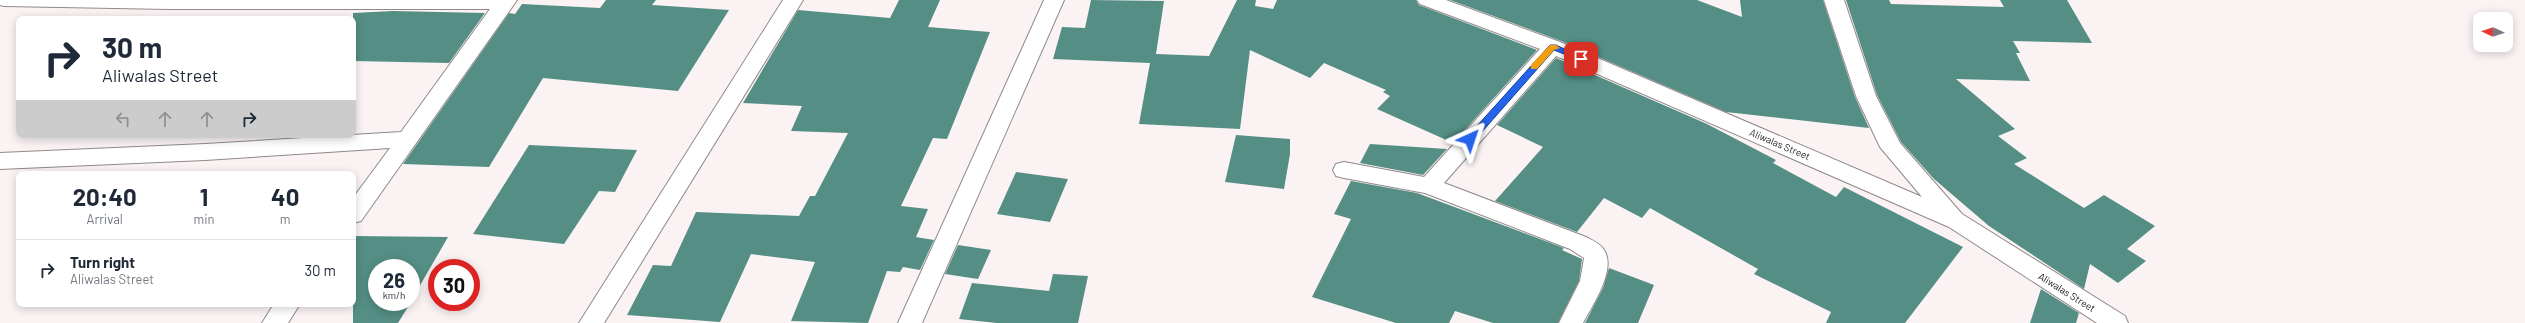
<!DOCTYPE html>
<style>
:root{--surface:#fff;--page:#f6f6f7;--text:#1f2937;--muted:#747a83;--line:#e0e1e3}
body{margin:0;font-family:Barlow,sans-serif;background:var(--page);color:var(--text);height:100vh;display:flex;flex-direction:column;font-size:15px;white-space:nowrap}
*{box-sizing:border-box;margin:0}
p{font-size:13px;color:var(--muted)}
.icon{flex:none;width:22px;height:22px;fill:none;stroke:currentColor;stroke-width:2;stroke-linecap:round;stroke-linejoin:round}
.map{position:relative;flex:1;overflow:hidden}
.sheet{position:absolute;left:16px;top:171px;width:340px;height:136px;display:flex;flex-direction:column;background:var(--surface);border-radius:8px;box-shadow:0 2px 10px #0003}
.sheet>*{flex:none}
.top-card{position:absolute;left:16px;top:16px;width:340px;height:122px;border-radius:8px;box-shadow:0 2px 10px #0003;background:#fff;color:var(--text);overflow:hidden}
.needle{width:26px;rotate:273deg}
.controls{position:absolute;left:2473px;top:12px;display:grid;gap:8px}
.controls a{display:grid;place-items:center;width:40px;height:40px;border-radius:8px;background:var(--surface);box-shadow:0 2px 10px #0003;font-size:20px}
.speed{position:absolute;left:368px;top:259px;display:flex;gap:8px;font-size:20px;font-weight:700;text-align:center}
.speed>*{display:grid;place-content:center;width:52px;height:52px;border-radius:50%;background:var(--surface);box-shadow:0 2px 10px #0003;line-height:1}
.speed small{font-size:10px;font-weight:400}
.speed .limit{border:6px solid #d22;background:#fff;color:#111}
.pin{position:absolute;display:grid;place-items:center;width:34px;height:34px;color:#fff;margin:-17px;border-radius:8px;box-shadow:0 2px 6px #0006}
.me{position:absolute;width:44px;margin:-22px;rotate:42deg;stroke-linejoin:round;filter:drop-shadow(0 0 3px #0008)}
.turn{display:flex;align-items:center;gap:14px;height:84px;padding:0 20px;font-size:18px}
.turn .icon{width:52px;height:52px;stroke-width:2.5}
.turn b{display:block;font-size:28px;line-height:34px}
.lanes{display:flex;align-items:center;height:38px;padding:0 20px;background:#0003;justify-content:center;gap:20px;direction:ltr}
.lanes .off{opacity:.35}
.eta{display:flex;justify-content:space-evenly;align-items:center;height:68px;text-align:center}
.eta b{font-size:24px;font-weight:700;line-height:28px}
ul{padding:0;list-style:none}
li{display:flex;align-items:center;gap:12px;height:60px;padding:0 20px;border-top:1px solid var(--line)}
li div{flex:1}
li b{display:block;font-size:15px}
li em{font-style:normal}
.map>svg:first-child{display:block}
.building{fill:#548e84}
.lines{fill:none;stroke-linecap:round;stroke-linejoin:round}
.minor-casing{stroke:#908989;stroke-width:2}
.minor{fill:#fff;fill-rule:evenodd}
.route{fill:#2563eb;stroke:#184099}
.slow{fill:#f59e0b}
.labels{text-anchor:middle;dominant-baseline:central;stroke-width:4;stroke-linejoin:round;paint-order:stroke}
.street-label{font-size:10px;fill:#252222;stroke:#fff}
</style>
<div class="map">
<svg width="2525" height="323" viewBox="0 0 2525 323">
<rect width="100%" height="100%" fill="#fbf3f3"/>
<g class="building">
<polygon points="606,0 656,0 652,5 729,10 678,91 543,78 489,167 403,164 509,13 515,14 522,4 600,8"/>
<polygon points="899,0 940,0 928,27 990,32 947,139 933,138 901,206 928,209 916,237 934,240 920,270 903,267 900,272 887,271 868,323 791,321 815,262 751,254 720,322 627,315 653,265 671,266 696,212 799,216 810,196 815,196 848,133 791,131 802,106 743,103 798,10 890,18"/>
<polygon points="1091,0 1164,1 1156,54 1209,56 1237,0 1256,0 1255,6 1273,9 1277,0 1416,0 1419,5 1537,50 1453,143 1377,109 1390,96 1383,92 1386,90 1324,63 1310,78 1250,50 1240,129 1139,124 1150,63 1053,59 1062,27 1085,28"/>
<polygon points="1450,0 1697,0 1742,17 1740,0 1823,0 1855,97 1869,128 1726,112 1561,41"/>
<polygon points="1846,0 1889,0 1891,4 2004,7 2000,0 2067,0 2092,43 2013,41 2020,53 2016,53 2030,81 1956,79 2015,129 1998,136 2027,158 2014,164 2084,208 2104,195 2155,226 2127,249 2146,261 2118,283 2090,264 2084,289 1989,226 1934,179 1901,142 1877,95"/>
<polygon points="393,11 485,13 449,63 353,61 353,13"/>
<polygon points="1556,58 1707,124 1776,160 1773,163 1836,197 1844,187 1963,247 1905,323 1826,323 1831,312 1754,274 1758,269 1650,208 1642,218 1604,198 1577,232 1495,201 1543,147 1497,125"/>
<polygon points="1236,135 1290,139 1290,154 1284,189 1225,182"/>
<polygon points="1370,144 1447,149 1423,175 1360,163"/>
<polygon points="529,145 637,150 615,192 599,191 564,244 473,234"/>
<polygon points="1016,172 1068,179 1050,222 997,214"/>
<polygon points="1351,181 1417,193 1564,248 1562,250 1582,259 1579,281 1558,323 1493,323 1455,311 1449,323 1396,323 1312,297 1351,219 1334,214"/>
<polygon points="353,236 448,237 411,301 411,268 377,268 377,302 411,302 398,323 353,323"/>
<polygon points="958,245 991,250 978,279 945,274"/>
<polygon points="1609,268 1654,285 1638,323 1585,323 1603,288"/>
<polygon points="1053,274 1088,276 1078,323 997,323 959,319 972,283 1049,291"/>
<polygon points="2041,289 2079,313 2076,323 2030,323"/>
</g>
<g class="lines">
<defs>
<g id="minor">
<polygon points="0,0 517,0 361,221 353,223 353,198 390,148 205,160 0,169 0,153 205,144 401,132 490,9 169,9 4,6 0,5"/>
<polygon points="783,0 803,0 604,323 579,323"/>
<polygon points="1044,0 1064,0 922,323 898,323"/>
<path d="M1417,0H1446L1560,42L1922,197L1880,147L1856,96L1824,0H1844L1876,96L1900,143L1962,214L2125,316L2128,323H2097L1949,227L1556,56L1444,183L1586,237C1592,240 1601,244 1604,250C1617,269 1592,306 1583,323H1559L1580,281L1584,258L1570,249L1425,193L1344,178L1336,176L1333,170L1336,164L1344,162L1424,177L1540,49L1420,4Z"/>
<polygon points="274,304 300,304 288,323 262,323"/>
</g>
</defs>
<use href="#minor" class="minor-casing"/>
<use href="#minor" class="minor"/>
</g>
<polygon class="route" points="1550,45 1556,45 1585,59 1581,61 1554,50 1473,142 1467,142 1467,137"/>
<polygon class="slow" points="1550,45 1556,45 1560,48 1554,50 1537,69 1531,69 1531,65"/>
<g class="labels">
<g class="street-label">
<text transform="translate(1780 144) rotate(23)">Aliwalas Street</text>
<text transform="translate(2067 292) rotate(32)">Aliwalas Street</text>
</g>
</g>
</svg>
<div class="controls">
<a><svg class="needle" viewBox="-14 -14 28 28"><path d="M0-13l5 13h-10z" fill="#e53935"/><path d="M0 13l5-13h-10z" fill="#747a83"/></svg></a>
</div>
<div class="speed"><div>26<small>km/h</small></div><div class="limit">30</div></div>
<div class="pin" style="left:1581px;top:59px;background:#d93025"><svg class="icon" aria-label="arrive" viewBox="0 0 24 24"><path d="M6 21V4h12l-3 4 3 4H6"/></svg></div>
<svg class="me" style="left:1470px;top:139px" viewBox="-20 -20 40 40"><path d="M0-17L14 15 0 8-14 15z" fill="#2563eb" stroke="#fff" stroke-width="4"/></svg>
<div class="top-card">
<div class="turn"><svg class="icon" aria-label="right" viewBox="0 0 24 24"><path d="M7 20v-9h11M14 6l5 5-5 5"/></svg><div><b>30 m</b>Aliwalas Street</div></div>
<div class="lanes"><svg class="icon off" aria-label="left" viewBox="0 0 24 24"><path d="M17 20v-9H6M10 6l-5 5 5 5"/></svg><svg class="icon off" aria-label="ahead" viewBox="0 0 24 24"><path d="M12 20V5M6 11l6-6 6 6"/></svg><svg class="icon off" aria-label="ahead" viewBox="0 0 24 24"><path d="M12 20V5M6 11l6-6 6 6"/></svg><svg class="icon" aria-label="right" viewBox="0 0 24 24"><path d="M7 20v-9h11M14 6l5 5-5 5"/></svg></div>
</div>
<section class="sheet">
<div class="eta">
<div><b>20:40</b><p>Arrival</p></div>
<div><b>1</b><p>min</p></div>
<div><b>40</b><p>m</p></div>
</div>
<ul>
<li><svg class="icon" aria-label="right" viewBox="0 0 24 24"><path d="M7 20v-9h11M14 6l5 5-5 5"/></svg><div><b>Turn right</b><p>Aliwalas Street</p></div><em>30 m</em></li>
</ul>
</section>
</div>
